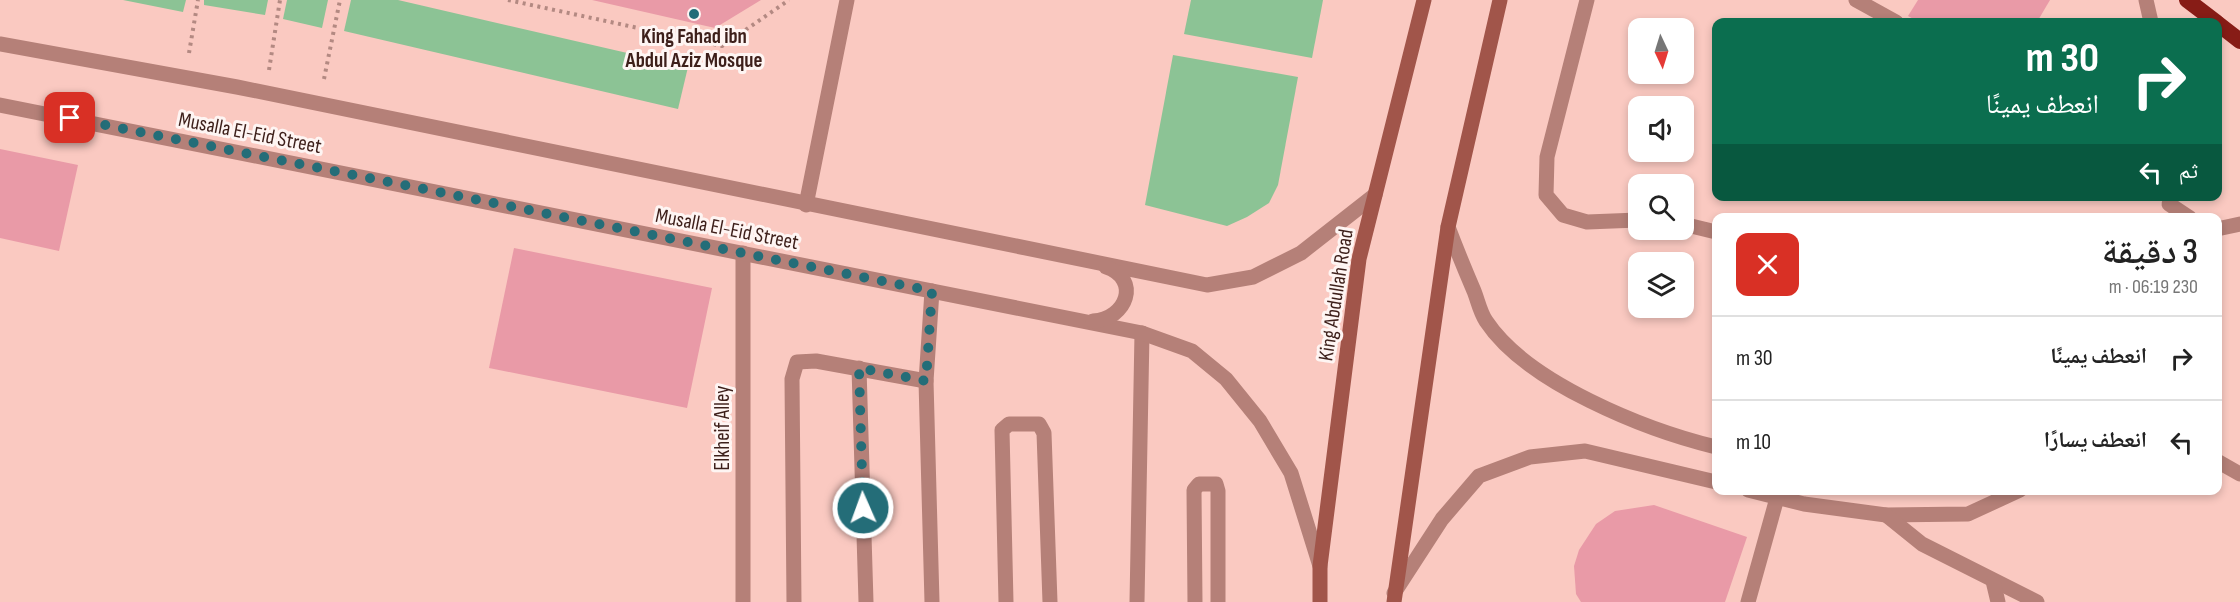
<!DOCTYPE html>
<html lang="ar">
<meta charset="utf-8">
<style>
:root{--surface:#fff;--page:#f2f2f2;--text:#222;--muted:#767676;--line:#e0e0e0}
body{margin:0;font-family:"Sofia Sans Condensed","Noto Naskh Arabic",sans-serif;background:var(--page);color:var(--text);direction:rtl;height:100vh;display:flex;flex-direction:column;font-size:22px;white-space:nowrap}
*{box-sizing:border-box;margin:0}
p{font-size:20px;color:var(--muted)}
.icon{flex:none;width:33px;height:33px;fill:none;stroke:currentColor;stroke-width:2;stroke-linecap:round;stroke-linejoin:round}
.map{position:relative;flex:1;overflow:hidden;direction:ltr}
.side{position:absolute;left:1712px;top:213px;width:510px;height:282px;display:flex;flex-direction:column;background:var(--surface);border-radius:12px;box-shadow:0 3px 9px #0003;direction:rtl}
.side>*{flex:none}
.banner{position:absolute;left:1712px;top:18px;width:510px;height:183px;border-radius:12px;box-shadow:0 3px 9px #0003;direction:rtl;background:#0b6e4f;color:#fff;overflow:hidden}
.needle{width:39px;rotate:176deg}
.controls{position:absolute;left:1628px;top:18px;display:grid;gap:12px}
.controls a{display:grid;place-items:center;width:66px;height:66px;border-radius:12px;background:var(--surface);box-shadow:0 3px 9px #0003;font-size:30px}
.pin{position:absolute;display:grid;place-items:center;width:51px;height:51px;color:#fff;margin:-26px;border-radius:12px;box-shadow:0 3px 9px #0006}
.me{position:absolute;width:66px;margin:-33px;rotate:358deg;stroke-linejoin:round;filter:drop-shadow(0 0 4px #0008)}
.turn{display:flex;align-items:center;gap:21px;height:126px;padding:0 24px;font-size:27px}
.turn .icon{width:78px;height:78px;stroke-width:2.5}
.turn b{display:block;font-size:42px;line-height:51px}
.then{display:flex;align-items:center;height:57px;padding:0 24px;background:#0003;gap:12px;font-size:22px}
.round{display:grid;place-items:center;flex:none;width:63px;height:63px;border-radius:12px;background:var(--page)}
.summary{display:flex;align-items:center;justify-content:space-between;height:102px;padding:0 24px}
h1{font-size:36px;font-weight:600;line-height:45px}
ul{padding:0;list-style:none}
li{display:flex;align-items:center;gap:18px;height:84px;padding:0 24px;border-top:2px solid var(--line)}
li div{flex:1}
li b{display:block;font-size:22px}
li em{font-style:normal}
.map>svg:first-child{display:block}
.green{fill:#8cc395}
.building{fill:#e99aa7}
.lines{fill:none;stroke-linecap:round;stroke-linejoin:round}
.path{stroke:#b38982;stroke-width:4;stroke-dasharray:3 4.5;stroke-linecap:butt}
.service{stroke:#b58078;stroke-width:15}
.minor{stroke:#b58078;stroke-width:15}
.tertiary{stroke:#b58078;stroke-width:15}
.secondary{stroke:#a1554a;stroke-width:15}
.trunk{stroke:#871c16;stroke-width:16}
.route{stroke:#246d78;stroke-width:10;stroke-dasharray:0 18}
.poi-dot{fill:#246d78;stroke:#fef5f3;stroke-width:2}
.labels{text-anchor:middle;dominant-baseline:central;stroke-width:6;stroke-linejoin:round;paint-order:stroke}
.poi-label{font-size:21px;font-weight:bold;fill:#3d1f1a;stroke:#fef5f3}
.street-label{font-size:21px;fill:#3d1f1a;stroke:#fef5f3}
</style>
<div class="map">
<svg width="2240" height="602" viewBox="0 0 2240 602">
<rect width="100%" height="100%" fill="#fac9c1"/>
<g class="green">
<polygon points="123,0 186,0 183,12"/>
<polygon points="204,0 268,0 265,15 204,5"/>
<polygon points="287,0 328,0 322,28 283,19"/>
<polygon points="351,0 398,0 688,67 678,109 344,31"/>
<polygon points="1191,0 1323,0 1312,58 1184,34"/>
<polygon points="1173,55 1298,77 1278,185 1269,203 1247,217 1227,226 1145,205"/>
</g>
<g class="building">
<polygon points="592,0 761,0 715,28"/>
<polygon points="1918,0 2050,0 2037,22 1919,22 1908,16"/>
<polygon points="0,149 78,165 59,251 0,238"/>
<polygon points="514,248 712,288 687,408 489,368"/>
<polygon points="1654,505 1747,537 1725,602 1581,602 1576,594 1574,566 1579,550 1596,524 1615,511"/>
</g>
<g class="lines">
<g class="path">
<polyline points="508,0 722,46 789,0"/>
<polyline points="189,53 198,0"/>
<polyline points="269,70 280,0"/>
<polyline points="324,79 340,0"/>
</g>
<g class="service">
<polyline points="1587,0 1547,157 1546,195 1563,215 1587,222 1638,220"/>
<polyline points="1683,224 1716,232"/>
<polyline points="932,291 926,381 932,602"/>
<polyline points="859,368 866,602"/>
<polyline points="794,602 792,379 797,362 816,361 926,381"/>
</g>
<g class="minor">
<polyline points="1856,0 1896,22"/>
<polyline points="2146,0 2151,22"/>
<polyline points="2169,204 2190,218"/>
<polyline points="806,205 847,0"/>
<path d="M1448,227C1456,248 1465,270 1474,291C1478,301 1480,312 1486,321C1527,383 1646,430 1716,447"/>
<polyline points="2217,229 2240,224"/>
<polyline points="743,253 743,602"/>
<polyline points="2217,461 2240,474"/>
<polyline points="1748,490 1804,504 1886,515 1968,514 2020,490"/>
<polyline points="1886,515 1922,544 2037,602"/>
<polyline points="1993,581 1998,602"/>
<polyline points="1394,593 1442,519 1479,476 1530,457 1585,451 1716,482"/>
<polyline points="1006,602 1002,430 1009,424 1039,424 1044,433 1050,602"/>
<polyline points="1137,602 1142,333"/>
<polyline points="1195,602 1194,490 1199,484 1216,484 1218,491 1218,602"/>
<polyline points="1748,602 1777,498"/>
</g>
<g class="tertiary">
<polyline points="0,44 237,87 1207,285 1253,277 1301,253 1375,195"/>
<polyline points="0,105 1142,333 1192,351 1226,379 1260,421 1291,473 1320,566"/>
<path d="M1093,321C1127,319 1141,279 1106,267"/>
</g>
<g class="secondary">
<polyline points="1320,602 1320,566 1359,259 1424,0"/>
<polyline points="1394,602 1448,227 1500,0"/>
</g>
<g class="trunk">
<polyline points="2187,0 2216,22"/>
<polyline points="2217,23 2240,41"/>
</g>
</g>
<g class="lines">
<polyline class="route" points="70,118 932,291 926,381 859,368 863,508"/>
</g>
<circle class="poi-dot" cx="694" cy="14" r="6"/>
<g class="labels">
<g class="poi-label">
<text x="694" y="36">King Fahad ibn<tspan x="694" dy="24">Abdul Aziz Mosque</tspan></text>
</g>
<g class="street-label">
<text transform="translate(250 133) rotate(11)">Musalla El-Eid Street</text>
<text transform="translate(727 229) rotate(11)">Musalla El-Eid Street</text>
<text transform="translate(1336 295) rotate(-81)">King Abdullah Road</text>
<text transform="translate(722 428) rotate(-90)">Elkheif Alley</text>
</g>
</g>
</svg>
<div class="controls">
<a><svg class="needle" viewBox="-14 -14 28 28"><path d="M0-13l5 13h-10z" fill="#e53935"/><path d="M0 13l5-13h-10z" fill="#767676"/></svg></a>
<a><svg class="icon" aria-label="sound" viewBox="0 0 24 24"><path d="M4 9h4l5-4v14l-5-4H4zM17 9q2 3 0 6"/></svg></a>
<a><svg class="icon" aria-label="search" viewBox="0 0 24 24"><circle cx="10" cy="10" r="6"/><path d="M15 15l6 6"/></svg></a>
<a><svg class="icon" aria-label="layers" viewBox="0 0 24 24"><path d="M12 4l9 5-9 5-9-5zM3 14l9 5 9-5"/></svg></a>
</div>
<div class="pin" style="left:70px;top:118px;background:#d93025"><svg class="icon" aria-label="arrive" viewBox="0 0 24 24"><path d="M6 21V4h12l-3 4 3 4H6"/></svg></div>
<svg class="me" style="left:863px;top:508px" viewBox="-20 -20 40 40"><circle r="17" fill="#246d78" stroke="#fff" stroke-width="3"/><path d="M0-11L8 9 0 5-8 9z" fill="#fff"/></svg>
<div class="banner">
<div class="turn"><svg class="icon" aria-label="right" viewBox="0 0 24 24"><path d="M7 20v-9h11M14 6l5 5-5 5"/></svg><div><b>30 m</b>انعطف يمينًا</div></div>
<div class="then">ثم<svg class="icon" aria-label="left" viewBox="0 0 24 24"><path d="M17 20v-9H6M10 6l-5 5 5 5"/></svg></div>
</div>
<section class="side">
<div class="summary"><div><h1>3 دقيقة</h1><p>230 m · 06:19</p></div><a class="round" style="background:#d93025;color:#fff"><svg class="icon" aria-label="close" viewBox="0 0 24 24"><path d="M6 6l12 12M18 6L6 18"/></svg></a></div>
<ul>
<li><svg class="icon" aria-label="right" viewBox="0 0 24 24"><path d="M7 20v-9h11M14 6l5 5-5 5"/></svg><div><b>انعطف يمينًا</b></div><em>30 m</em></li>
<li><svg class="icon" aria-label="left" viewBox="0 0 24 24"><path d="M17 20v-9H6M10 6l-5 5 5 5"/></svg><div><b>انعطف يسارًا</b></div><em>10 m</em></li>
</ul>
</section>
</div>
